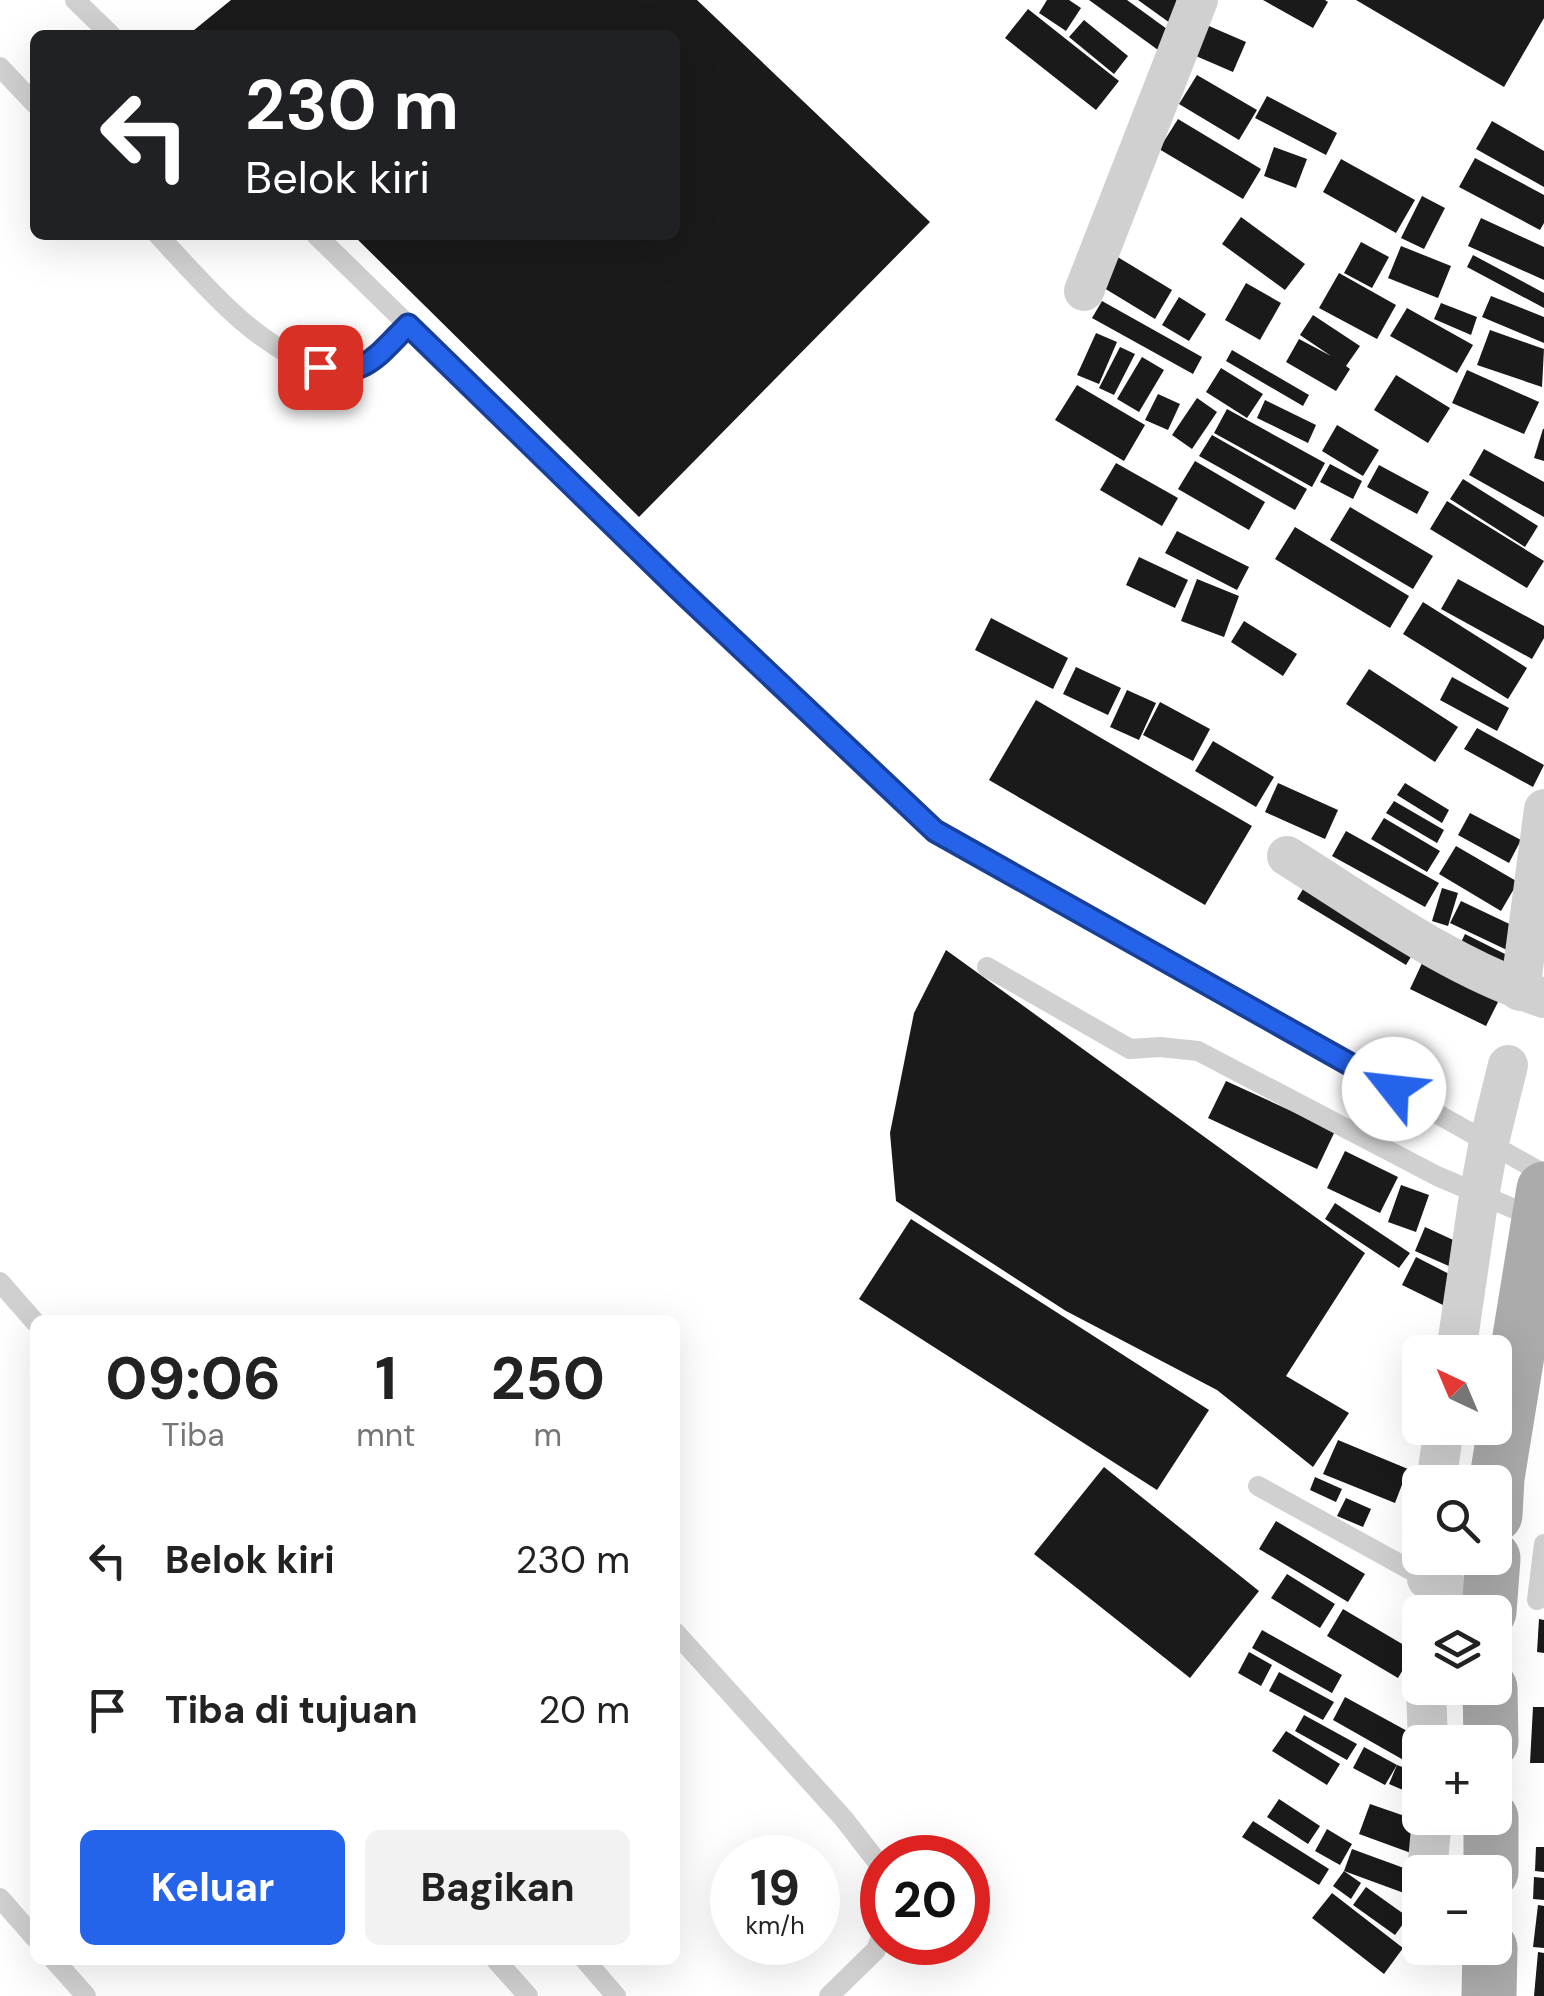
<!DOCTYPE html>
<html lang="id">
<meta charset="utf-8">
<style>
:root{--surface:#fff;--page:#f2f2f2;--text:#222;--muted:#767676;--accent:#2563eb}
body{margin:0;font-family:"DM Sans",sans-serif;background:var(--page);color:var(--text);height:100vh;display:flex;flex-direction:column;font-size:38px;white-space:nowrap}
*{box-sizing:border-box;margin:0}
p{font-size:32px;color:var(--muted)}
.icon{flex:none;width:55px;height:55px;fill:none;stroke:currentColor;stroke-width:2;stroke-linecap:round;stroke-linejoin:round}
.map{position:relative;flex:1;overflow:hidden}
.drawer{position:absolute;left:30px;top:1315px;width:650px;height:650px;display:flex;flex-direction:column;background:var(--surface);border-radius:15px;box-shadow:0 10px 40px #0002}
.drawer>*{flex:none}
.banner{position:absolute;left:30px;top:30px;width:650px;height:210px;border-radius:15px;box-shadow:0 10px 40px #0002;background:#202124;color:#fff;overflow:hidden}
.needle{width:65px;rotate:316deg}
.controls{position:absolute;left:1402px;top:1335px;display:grid;gap:20px}
.controls a{display:grid;place-items:center;width:110px;height:110px;border-radius:15px;background:var(--surface);box-shadow:0 10px 40px #0002;font-size:50px}
.speed{position:absolute;left:710px;top:1835px;display:flex;gap:20px;font-size:50px;font-weight:700;text-align:center}
.speed>*{display:grid;place-content:center;width:130px;height:130px;border-radius:50%;background:var(--surface);box-shadow:0 10px 40px #0002;line-height:1}
.speed small{font-size:25px;font-weight:400}
.speed .limit{border:15px solid #d22;background:#fff;color:#111}
.pin{position:absolute;display:grid;place-items:center;width:85px;height:85px;color:#fff;margin:-42px;border-radius:20px;box-shadow:0 5px 15px #0006}
.me{position:absolute;width:110px;margin:-55px;rotate:299deg;stroke-linejoin:round;filter:drop-shadow(0 0 8px #0008)}
.turn{display:flex;align-items:center;gap:35px;height:210px;padding:0 50px;font-size:45px}
.turn .icon{width:130px;height:130px;stroke-width:2.5}
.turn b{display:block;font-size:70px;line-height:85px}
.eta{display:flex;justify-content:space-evenly;align-items:center;height:170px;text-align:center}
.eta b{font-size:60px;font-weight:700;line-height:70px}
.cta{display:flex;gap:20px;margin-top:auto;padding:20px 50px}
.cta a{flex:1;height:115px;border-radius:15px;background:var(--accent);color:#fff;font-size:40px;font-weight:700;line-height:115px;text-align:center}
.cta a+a{background:var(--page);color:var(--text)}
ul{padding:0;list-style:none}
li{display:flex;align-items:center;gap:30px;height:150px;padding:0 50px}
li div{flex:1}
li b{display:block;font-size:38px}
li em{font-style:normal}
.map>svg:first-child{display:block}
.building{fill:#1a1a1a}
.lines{fill:none;stroke-linecap:round;stroke-linejoin:round}
.service{stroke:#d0d0d0;stroke-width:20}
.minor{stroke:#d0d0d0;stroke-width:40}
.primary{stroke:#ababab;stroke-width:55}
.route-casing{stroke:#184099;stroke-width:25}
.route{stroke:#2563eb;stroke-width:18}
</style>
<div class="map">
<svg width="1544" height="1996" viewBox="0 0 1544 1996">
<rect width="100%" height="100%" fill="#fff"/>
<g class="building">
<polygon points="231,0 697,0 930,222 639,517 353,235 675,235 675,35 188,35"/>
<polygon points="1047,0 1069,0 1081,8 1066,31 1039,13"/>
<polygon points="1089,0 1127,0 1178,37 1165,55"/>
<polygon points="1138,0 1176,0 1184,5 1170,23"/>
<polygon points="1263,0 1325,0 1328,2 1313,28"/>
<polygon points="1356,0 1544,0 1544,18 1504,87"/>
<polygon points="1028,9 1119,81 1096,110 1005,38"/>
<polygon points="1084,20 1128,56 1114,74 1069,37"/>
<polygon points="1202,23 1246,42 1233,72 1189,53"/>
<polygon points="1197,75 1257,110 1239,140 1179,104"/>
<polygon points="1267,96 1337,133 1326,155 1255,118"/>
<polygon points="1178,119 1261,169 1243,199 1159,149"/>
<polygon points="1492,121 1544,151 1544,187 1476,149"/>
<polygon points="1274,147 1307,159 1296,188 1264,176"/>
<polygon points="1475,158 1544,195 1544,223 1540,230 1459,187"/>
<polygon points="1341,159 1415,200 1396,233 1323,192"/>
<polygon points="1422,196 1445,208 1424,249 1401,238"/>
<polygon points="1241,217 1305,264 1285,290 1222,244"/>
<polygon points="1481,218 1544,247 1544,280 1468,246"/>
<polygon points="1361,242 1389,257 1372,288 1344,273"/>
<polygon points="1401,246 1451,266 1438,298 1388,278"/>
<polygon points="1473,255 1544,293 1544,308 1467,267"/>
<polygon points="1116,256 1172,290 1155,319 1099,285"/>
<polygon points="1339,273 1396,305 1377,339 1319,308"/>
<polygon points="1246,283 1281,303 1260,340 1225,320"/>
<polygon points="1491,296 1544,317 1544,343 1482,317"/>
<polygon points="1179,297 1206,314 1189,341 1162,325"/>
<polygon points="1102,301 1202,357 1193,374 1092,318"/>
<polygon points="1441,303 1477,317 1471,335 1434,319"/>
<polygon points="1407,308 1473,345 1457,373 1390,336"/>
<polygon points="1313,315 1360,346 1346,366 1350,369 1336,391 1286,362 1299,339 1331,356 1300,335"/>
<polygon points="1490,330 1544,349 1542,387 1477,365"/>
<polygon points="1096,333 1117,342 1099,384 1077,375"/>
<polygon points="1120,347 1135,354 1114,395 1099,388"/>
<polygon points="1232,350 1309,395 1303,406 1226,361"/>
<polygon points="1142,357 1164,370 1139,412 1117,399"/>
<polygon points="1221,368 1263,394 1247,418 1206,392"/>
<polygon points="1467,370 1539,402 1524,434 1452,403"/>
<polygon points="1396,375 1450,408 1428,443 1374,410"/>
<polygon points="1077,385 1145,425 1124,461 1055,420"/>
<polygon points="1158,394 1180,404 1168,430 1145,420"/>
<polygon points="1197,398 1217,412 1192,449 1172,435"/>
<polygon points="1265,400 1316,425 1308,443 1257,418"/>
<polygon points="1227,409 1325,463 1312,487 1214,433"/>
<polygon points="1337,425 1379,450 1363,476 1322,451"/>
<polygon points="1543,429 1544,429 1544,461 1534,458"/>
<polygon points="1212,435 1307,489 1295,510 1199,456"/>
<polygon points="1484,449 1544,482 1544,517 1469,475"/>
<polygon points="1195,461 1265,502 1249,530 1178,489"/>
<polygon points="1116,463 1178,498 1162,526 1100,490"/>
<polygon points="1330,464 1362,481 1353,499 1320,482"/>
<polygon points="1379,465 1429,492 1417,514 1367,487"/>
<polygon points="1463,479 1538,526 1525,547 1450,499"/>
<polygon points="1447,501 1544,561 1527,588 1430,529"/>
<polygon points="1350,507 1433,556 1413,589 1330,540"/>
<polygon points="1295,527 1409,596 1390,628 1275,559"/>
<polygon points="1177,531 1249,567 1237,590 1165,553"/>
<polygon points="1139,557 1188,580 1175,608 1126,585"/>
<polygon points="1197,579 1239,596 1224,637 1181,621"/>
<polygon points="1458,579 1544,626 1544,638 1532,659 1441,609"/>
<polygon points="1423,602 1527,668 1508,699 1403,634"/>
<polygon points="991,618 1068,658 1053,689 975,650"/>
<polygon points="1244,621 1297,654 1283,676 1231,642"/>
<polygon points="1076,667 1121,688 1108,715 1063,694"/>
<polygon points="1369,669 1458,727 1435,762 1346,704"/>
<polygon points="1452,677 1509,708 1497,731 1440,700"/>
<polygon points="1127,690 1156,703 1139,740 1110,727"/>
<polygon points="1036,700 1252,826 1205,905 989,780"/>
<polygon points="1160,702 1210,729 1193,761 1143,735"/>
<polygon points="1477,728 1544,765 1533,787 1464,749"/>
<polygon points="1213,741 1274,777 1256,807 1195,771"/>
<polygon points="1278,783 1338,810 1325,839 1265,812"/>
<polygon points="1405,783 1449,810 1442,823 1397,795"/>
<polygon points="1394,801 1444,830 1437,843 1386,813"/>
<polygon points="1470,813 1521,840 1509,863 1458,835"/>
<polygon points="1384,818 1440,851 1427,872 1371,839"/>
<polygon points="1346,831 1439,883 1425,907 1332,856"/>
<polygon points="1456,846 1518,882 1501,911 1439,874"/>
<polygon points="1309,879 1418,945 1406,965 1297,899"/>
<polygon points="1442,888 1458,893 1448,926 1432,921"/>
<polygon points="1461,901 1520,929 1509,951 1450,923"/>
<polygon points="1465,934 1507,955 1497,975 1455,955"/>
<polygon points="946,950 1365,1253 1286,1376 1349,1413 1313,1467 1217,1390 1066,1311 896,1201 890,1133 914,1013"/>
<polygon points="1424,959 1501,996 1486,1026 1410,989"/>
<polygon points="1425,1069 1445,1081 1431,1103 1411,1091"/>
<polygon points="1226,1081 1335,1131 1317,1169 1208,1118"/>
<polygon points="1345,1151 1398,1177 1380,1213 1327,1188"/>
<polygon points="1401,1185 1429,1195 1416,1232 1388,1222"/>
<polygon points="1335,1203 1410,1253 1399,1268 1325,1219"/>
<polygon points="911,1219 1209,1410 1157,1490 859,1299"/>
<polygon points="1425,1227 1462,1244 1451,1267 1415,1251"/>
<polygon points="1416,1257 1459,1279 1445,1306 1402,1285"/>
<polygon points="1338,1440 1408,1469 1395,1503 1323,1474"/>
<polygon points="1104,1467 1259,1591 1190,1678 1034,1554"/>
<polygon points="1315,1477 1342,1489 1336,1502 1310,1490"/>
<polygon points="1346,1498 1371,1509 1363,1527 1337,1516"/>
<polygon points="1276,1521 1365,1574 1348,1602 1259,1549"/>
<polygon points="1287,1574 1335,1604 1320,1628 1271,1598"/>
<polygon points="1343,1609 1414,1651 1398,1678 1327,1636"/>
<polygon points="1539,1619 1544,1620 1544,1653 1537,1652"/>
<polygon points="1262,1630 1342,1675 1332,1693 1252,1648"/>
<polygon points="1249,1652 1272,1665 1261,1686 1238,1673"/>
<polygon points="1279,1672 1334,1702 1323,1720 1269,1691"/>
<polygon points="1345,1697 1420,1738 1407,1762 1333,1720"/>
<polygon points="1533,1707 1544,1707 1544,1763 1530,1763"/>
<polygon points="1304,1715 1357,1744 1347,1760 1295,1731"/>
<polygon points="1286,1731 1340,1764 1327,1785 1272,1751"/>
<polygon points="1364,1747 1397,1765 1385,1785 1353,1768"/>
<polygon points="1397,1765 1418,1773 1410,1793 1389,1784"/>
<polygon points="1279,1799 1320,1826 1308,1844 1267,1817"/>
<polygon points="1370,1804 1422,1822 1411,1853 1359,1834"/>
<polygon points="1253,1821 1329,1869 1319,1885 1242,1837"/>
<polygon points="1327,1829 1352,1844 1340,1865 1315,1851"/>
<polygon points="1536,1847 1544,1847 1544,1872 1535,1871"/>
<polygon points="1352,1849 1412,1871 1404,1893 1344,1871"/>
<polygon points="1344,1871 1361,1883 1351,1899 1333,1886"/>
<polygon points="1534,1877 1544,1878 1544,1900 1533,1899"/>
<polygon points="1366,1887 1408,1917 1395,1935 1353,1905"/>
<polygon points="1332,1893 1403,1948 1384,1974 1312,1918"/>
<polygon points="1538,1905 1544,1906 1544,1948 1533,1947"/>
<polygon points="1538,1952 1544,1953 1544,1996 1534,1996"/>
</g>
<g class="lines">
<g class="service">
<polyline points="75,0 111,35"/>
<polyline points="0,67 35,104"/>
<path d="M158,235C204,284 252,344 318,367C324,369 334,373 340,373C368,373 390,343 408,325"/>
<polyline points="316,235 678,588 935,831 1544,1174"/>
<polyline points="987,967 1130,1049 1160,1047 1198,1051 1437,1176 1538,1219"/>
<polyline points="0,1282 35,1322"/>
<polyline points="1258,1486 1427,1579"/>
<polyline points="1537,1600 1544,1544"/>
<polyline points="675,1632 844,1819 882,1868"/>
<polyline points="0,1898 35,1938"/>
<polyline points="54,1960 86,1996"/>
<polyline points="496,1960 528,1996"/>
<polyline points="585,1960 616,1996"/>
<polyline points="829,1996 876,1950 882,1935"/>
</g>
<g class="minor">
<polyline points="1084,291 1198,0"/>
<path d="M1287,856C1369,907 1451,968 1544,998"/>
<polyline points="1520,991 1544,809"/>
<polyline points="1456,1352 1479,1196 1489,1142 1508,1065"/>
<polyline points="1436,1482 1444,1428"/>
<polyline points="1427,1579 1489,1612"/>
<polyline points="1426,1688 1428,1742"/>
<polyline points="1427,1872 1432,1818"/>
</g>
<g class="primary">
<polyline points="1495,1515 1497,1478 1544,1189"/>
<polyline points="1489,1612 1493,1558"/>
<polyline points="1490,1688 1491,1742"/>
<polyline points="1491,1872 1491,1818"/>
<polyline points="1489,1996 1490,1948"/>
</g>
</g>
<g class="lines">
<defs>
<path id="route" d="M320,367C363,380 380,353 408,325L678,588L935,831L1394,1089"/>
</defs>
<use href="#route" class="route-casing"/>
<use href="#route" class="route"/>
</g>
</svg>
<div class="controls">
<a><svg class="needle" viewBox="-14 -14 28 28"><path d="M0-13l5 13h-10z" fill="#e53935"/><path d="M0 13l5-13h-10z" fill="#767676"/></svg></a>
<a><svg class="icon" aria-label="search" viewBox="0 0 24 24"><circle cx="10" cy="10" r="6"/><path d="M15 15l6 6"/></svg></a>
<a><svg class="icon" aria-label="layers" viewBox="0 0 24 24"><path d="M12 4l9 5-9 5-9-5zM3 14l9 5 9-5"/></svg></a>
<a>+</a>
<a>−</a>
</div>
<div class="speed"><div>19<small>km/h</small></div><div class="limit">20</div></div>
<div class="pin" style="left:320px;top:367px;background:#d93025"><svg class="icon" aria-label="arrive" viewBox="0 0 24 24"><path d="M6 21V4h12l-3 4 3 4H6"/></svg></div>
<svg class="me" style="left:1394px;top:1089px" viewBox="-20 -20 40 40"><circle r="19" fill="#fff"/><path d="M0-13L10 11 0 6-10 11z" fill="#2563eb"/></svg>
<div class="banner">
<div class="turn"><svg class="icon" aria-label="left" viewBox="0 0 24 24"><path d="M17 20v-9H6M10 6l-5 5 5 5"/></svg><div><b>230 m</b>Belok kiri</div></div>
</div>
<section class="drawer">
<div class="eta">
<div><b>09:06</b><p>Tiba</p></div>
<div><b>1</b><p>mnt</p></div>
<div><b>250</b><p>m</p></div>
</div>
<ul>
<li><svg class="icon" aria-label="left" viewBox="0 0 24 24"><path d="M17 20v-9H6M10 6l-5 5 5 5"/></svg><div><b>Belok kiri</b></div><em>230 m</em></li>
<li><svg class="icon" aria-label="arrive" viewBox="0 0 24 24"><path d="M6 21V4h12l-3 4 3 4H6"/></svg><div><b>Tiba di tujuan</b></div><em>20 m</em></li>
</ul>
<div class="cta"><a>Keluar</a><a>Bagikan</a></div>
</section>
</div>
